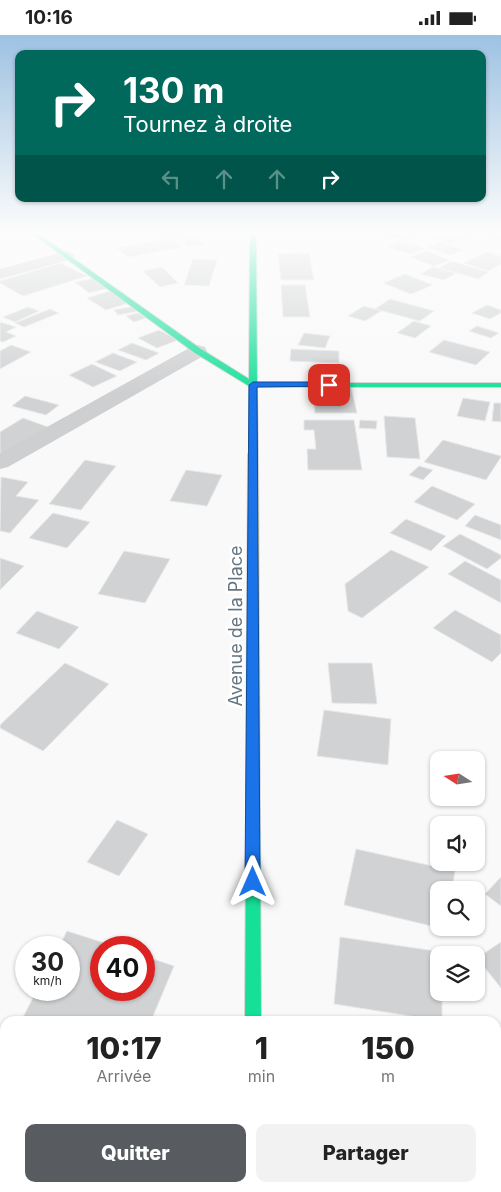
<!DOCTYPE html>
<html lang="fr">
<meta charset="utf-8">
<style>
:root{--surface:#fff;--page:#f2f2f2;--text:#222;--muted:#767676;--accent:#585c60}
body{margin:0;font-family:Inter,sans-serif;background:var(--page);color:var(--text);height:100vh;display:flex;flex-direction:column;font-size:19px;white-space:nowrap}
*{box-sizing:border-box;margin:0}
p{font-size:16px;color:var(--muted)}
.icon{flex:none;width:28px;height:28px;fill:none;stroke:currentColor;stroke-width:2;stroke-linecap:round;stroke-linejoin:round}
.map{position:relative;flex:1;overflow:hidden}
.side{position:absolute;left:0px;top:981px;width:501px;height:176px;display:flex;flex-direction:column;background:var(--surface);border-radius:15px 15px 0 0;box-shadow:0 1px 4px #0004}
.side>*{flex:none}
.top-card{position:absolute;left:15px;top:15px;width:471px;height:152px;border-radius:10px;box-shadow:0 1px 4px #0004;background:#00695c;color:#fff;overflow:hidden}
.needle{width:32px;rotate:282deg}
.tools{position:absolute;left:430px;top:716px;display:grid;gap:10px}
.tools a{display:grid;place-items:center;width:55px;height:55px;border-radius:10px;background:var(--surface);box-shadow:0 1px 4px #0004;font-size:25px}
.speed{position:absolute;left:15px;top:901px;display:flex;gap:10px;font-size:25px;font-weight:700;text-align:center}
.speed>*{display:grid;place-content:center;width:65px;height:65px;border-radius:50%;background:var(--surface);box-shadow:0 1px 4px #0004;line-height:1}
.speed small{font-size:12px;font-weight:400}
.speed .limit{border:8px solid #d22;background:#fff;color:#111}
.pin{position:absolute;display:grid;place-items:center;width:42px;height:42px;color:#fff;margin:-21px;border-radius:10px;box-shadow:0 2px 8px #0006}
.me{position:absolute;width:55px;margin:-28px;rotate:0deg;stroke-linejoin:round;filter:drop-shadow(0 0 4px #0008)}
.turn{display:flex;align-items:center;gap:18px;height:105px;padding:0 25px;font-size:22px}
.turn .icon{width:65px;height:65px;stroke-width:2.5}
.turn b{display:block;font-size:35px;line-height:42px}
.lanes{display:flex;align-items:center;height:48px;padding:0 25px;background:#0003;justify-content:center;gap:25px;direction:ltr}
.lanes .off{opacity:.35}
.eta{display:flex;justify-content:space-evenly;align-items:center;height:85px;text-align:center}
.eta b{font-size:30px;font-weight:800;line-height:35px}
.button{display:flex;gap:10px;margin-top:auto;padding:10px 25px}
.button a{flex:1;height:58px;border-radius:10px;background:var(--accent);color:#fff;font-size:20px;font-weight:800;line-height:58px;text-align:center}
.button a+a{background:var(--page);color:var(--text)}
.status{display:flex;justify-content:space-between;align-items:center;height:35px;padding:0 25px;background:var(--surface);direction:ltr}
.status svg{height:14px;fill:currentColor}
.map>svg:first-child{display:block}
.building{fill:#d0d2d3;stroke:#e8e8e8}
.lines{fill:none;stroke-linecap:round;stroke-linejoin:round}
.fast-casing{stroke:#d5d6d7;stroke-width:2}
.slow-casing{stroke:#d5d6d7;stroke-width:2}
.street{fill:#cecfd0;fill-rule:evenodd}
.fast{fill:#16e098;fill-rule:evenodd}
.slow{fill:#ffcf43;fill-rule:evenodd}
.route{fill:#1a73e8;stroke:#114b97}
.labels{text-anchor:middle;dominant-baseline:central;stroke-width:5;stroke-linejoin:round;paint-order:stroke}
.street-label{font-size:18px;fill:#657683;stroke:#fff}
</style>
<div class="status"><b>10:16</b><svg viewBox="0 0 49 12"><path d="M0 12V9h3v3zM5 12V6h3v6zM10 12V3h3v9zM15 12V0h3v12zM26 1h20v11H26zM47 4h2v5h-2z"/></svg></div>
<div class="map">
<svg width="501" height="1157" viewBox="0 0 501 1157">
<rect width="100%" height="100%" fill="#f9f9f9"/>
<g class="building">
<polygon points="180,197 200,197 202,199 175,202 171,198"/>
<polygon points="381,197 416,197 406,205 378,199"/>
<polygon points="441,197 467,197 474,199 451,209 429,202"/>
<polygon points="498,197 501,197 501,205 488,201"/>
<polygon points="197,201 204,210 188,212 181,203"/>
<polygon points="171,203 183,212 128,222 117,213"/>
<polygon points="400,205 425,213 412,219 386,212"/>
<polygon points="441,207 464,215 450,220 427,212"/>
<polygon points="426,216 450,225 434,231 410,222"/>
<polygon points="487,217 501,221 501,229 488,236 464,228"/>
<polygon points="309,218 314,245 281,245 278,219"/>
<polygon points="193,224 217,225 209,251 184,250"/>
<polygon points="451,226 489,237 478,244 440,233"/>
<polygon points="60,228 87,241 23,261 0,248 0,246"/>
<polygon points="162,232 178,248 160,252 143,236"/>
<polygon points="433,232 456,238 444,245 421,239"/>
<polygon points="405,239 433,250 411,259 383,248"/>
<polygon points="95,243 109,253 89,258 75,247"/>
<polygon points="281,250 305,250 310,282 283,282"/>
<polygon points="110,256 128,268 106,275 87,263"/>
<polygon points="390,264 434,276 420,286 375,274"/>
<polygon points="487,270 501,275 501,278 490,284 472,278"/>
<polygon points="135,271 139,276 118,280 114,275"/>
<polygon points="364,271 381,276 365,286 348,281"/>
<polygon points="28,272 39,276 15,287 3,282"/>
<polygon points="50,274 59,278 24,292 15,288"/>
<polygon points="138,278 146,283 134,287 126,281"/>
<polygon points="414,286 431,291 415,303 397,298"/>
<polygon points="0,287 16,292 6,297 16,301 3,307 0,306"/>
<polygon points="477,291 499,298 491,303 469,296"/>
<polygon points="159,295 178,305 157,313 138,303"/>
<polygon points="304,298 330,301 325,313 298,310"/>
<polygon points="444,305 490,317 476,330 429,317"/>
<polygon points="132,308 159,318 146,325 118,315"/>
<polygon points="11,310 31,317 0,334 0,316"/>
<polygon points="291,314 339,316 339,328 290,326"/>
<polygon points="113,318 137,327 120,336 95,327"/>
<polygon points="92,329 117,341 93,352 69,340"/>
<polygon points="312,352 351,352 357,378 315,378"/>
<polygon points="25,361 59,370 46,380 12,371"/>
<polygon points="463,363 490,367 485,386 457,381"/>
<polygon points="494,368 501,368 501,387 492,386"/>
<polygon points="384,381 415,383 420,424 387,422"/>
<polygon points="23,383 48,392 6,419 0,417 0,397"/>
<polygon points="304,385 354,385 362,435 308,435 307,414 316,414 314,395 304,395"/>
<polygon points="360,385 377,386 376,394 359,393"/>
<polygon points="443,405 501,421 501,422 486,445 424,427"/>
<polygon points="85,425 116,431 81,475 49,469"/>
<polygon points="419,431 433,435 423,445 409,440"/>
<polygon points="186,435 222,440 207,471 170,466"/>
<polygon points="1,442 28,447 16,461 39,465 10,498 0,496"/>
<polygon points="432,451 475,469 457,485 414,467"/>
<polygon points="53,478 90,487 67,513 29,503"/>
<polygon points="475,480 501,490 501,505 465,491"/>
<polygon points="406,484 446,501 431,516 390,498"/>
<polygon points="460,499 501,520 501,523 487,534 443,511"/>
<polygon points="391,515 429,532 362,583 348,576 345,549"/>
<polygon points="124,516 170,524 145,568 98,559"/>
<polygon points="0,523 24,531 0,555"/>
<polygon points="465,526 501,545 501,568 448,539"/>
<polygon points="455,575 501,600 501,618 492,627 433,593"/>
<polygon points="37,576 79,592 59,614 16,598"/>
<polygon points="65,628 109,649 43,716 0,693 0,690"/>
<polygon points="328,628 372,628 377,669 332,668"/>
<polygon points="324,675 391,684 388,730 317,721"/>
<polygon points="117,785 148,799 119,841 87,827"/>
<polygon points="356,814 455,836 452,855 439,855 439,892 448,892 448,895 344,870"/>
<polygon points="501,842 501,871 485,859"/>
<polygon points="67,896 117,912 101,912 101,955 144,955 144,921 174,931 151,986 21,986 37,955 69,955 69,912 59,912"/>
<polygon points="340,902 442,917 442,920 439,920 439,958 442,958 442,986 334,969"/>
<polygon points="501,907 501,953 477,923"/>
</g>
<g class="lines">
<defs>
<g id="fast">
<polygon points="30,197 36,197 201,314 249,344 250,197 256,197 257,348 501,348 501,352 257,352 258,419 253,422 250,421 249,351 195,318"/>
<polygon points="253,587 259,591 261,986 245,986 247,591"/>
<rect x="243" y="1152" width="20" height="5"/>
</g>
<polygon id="slow" points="253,416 258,419 259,591 253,595 247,591 248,419"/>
</defs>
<use href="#fast" class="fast-casing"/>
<use href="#slow" class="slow-casing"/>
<g class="street">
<polygon points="67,216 72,218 75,221 72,224 0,244 0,234"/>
<polygon points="198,310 205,312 207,316 205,320 8,432 0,434 0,418 191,312"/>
<polygon points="501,1073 501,1122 496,1124 496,1075"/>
<polygon points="423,1152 472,1152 471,1157 421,1157"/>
</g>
<use href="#fast" class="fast"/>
<use href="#slow" class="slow"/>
</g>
<linearGradient id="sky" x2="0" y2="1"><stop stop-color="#9dc2e2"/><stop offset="0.55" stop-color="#fcfcfc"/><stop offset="1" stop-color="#fcfcfc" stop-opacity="0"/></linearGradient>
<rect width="501" height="359" fill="url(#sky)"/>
<polygon class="route" points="329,347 332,348 332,351 257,352 260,847 258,852 253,854 247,852 245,847 249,350 253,347"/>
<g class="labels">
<g class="street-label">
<text transform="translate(235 591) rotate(-90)">Avenue de la Place</text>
</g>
</g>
</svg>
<div class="tools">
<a><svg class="needle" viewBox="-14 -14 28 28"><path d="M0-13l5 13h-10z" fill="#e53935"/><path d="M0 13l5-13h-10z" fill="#767676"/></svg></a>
<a><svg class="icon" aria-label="sound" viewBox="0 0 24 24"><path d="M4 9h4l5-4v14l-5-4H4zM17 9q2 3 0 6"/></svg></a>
<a><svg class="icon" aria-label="search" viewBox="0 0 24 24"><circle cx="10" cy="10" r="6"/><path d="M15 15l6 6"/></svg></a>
<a><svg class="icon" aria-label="layers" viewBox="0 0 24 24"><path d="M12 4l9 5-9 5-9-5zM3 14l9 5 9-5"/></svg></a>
</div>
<div class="speed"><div>30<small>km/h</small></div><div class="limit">40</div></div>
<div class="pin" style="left:329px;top:350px;background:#d93025"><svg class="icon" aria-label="arrive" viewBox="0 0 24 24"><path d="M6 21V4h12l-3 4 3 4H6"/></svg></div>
<svg class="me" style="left:253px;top:847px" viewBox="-20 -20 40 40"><path d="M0-17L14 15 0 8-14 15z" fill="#1a73e8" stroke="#fff" stroke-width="4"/></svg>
<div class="top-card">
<div class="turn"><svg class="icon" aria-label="right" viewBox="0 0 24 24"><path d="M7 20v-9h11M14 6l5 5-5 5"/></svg><div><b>130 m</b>Tournez à droite</div></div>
<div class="lanes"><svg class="icon off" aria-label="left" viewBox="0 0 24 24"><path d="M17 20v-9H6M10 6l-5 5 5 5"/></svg><svg class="icon off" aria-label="ahead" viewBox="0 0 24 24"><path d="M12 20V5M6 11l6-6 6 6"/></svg><svg class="icon off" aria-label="ahead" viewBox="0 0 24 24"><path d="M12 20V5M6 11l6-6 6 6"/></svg><svg class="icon" aria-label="right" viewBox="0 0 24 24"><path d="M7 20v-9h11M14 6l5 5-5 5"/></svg></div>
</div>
<section class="side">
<div class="eta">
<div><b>10:17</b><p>Arrivée</p></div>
<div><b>1</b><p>min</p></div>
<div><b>150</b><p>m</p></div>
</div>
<div class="button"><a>Quitter</a><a>Partager</a></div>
</section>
</div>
